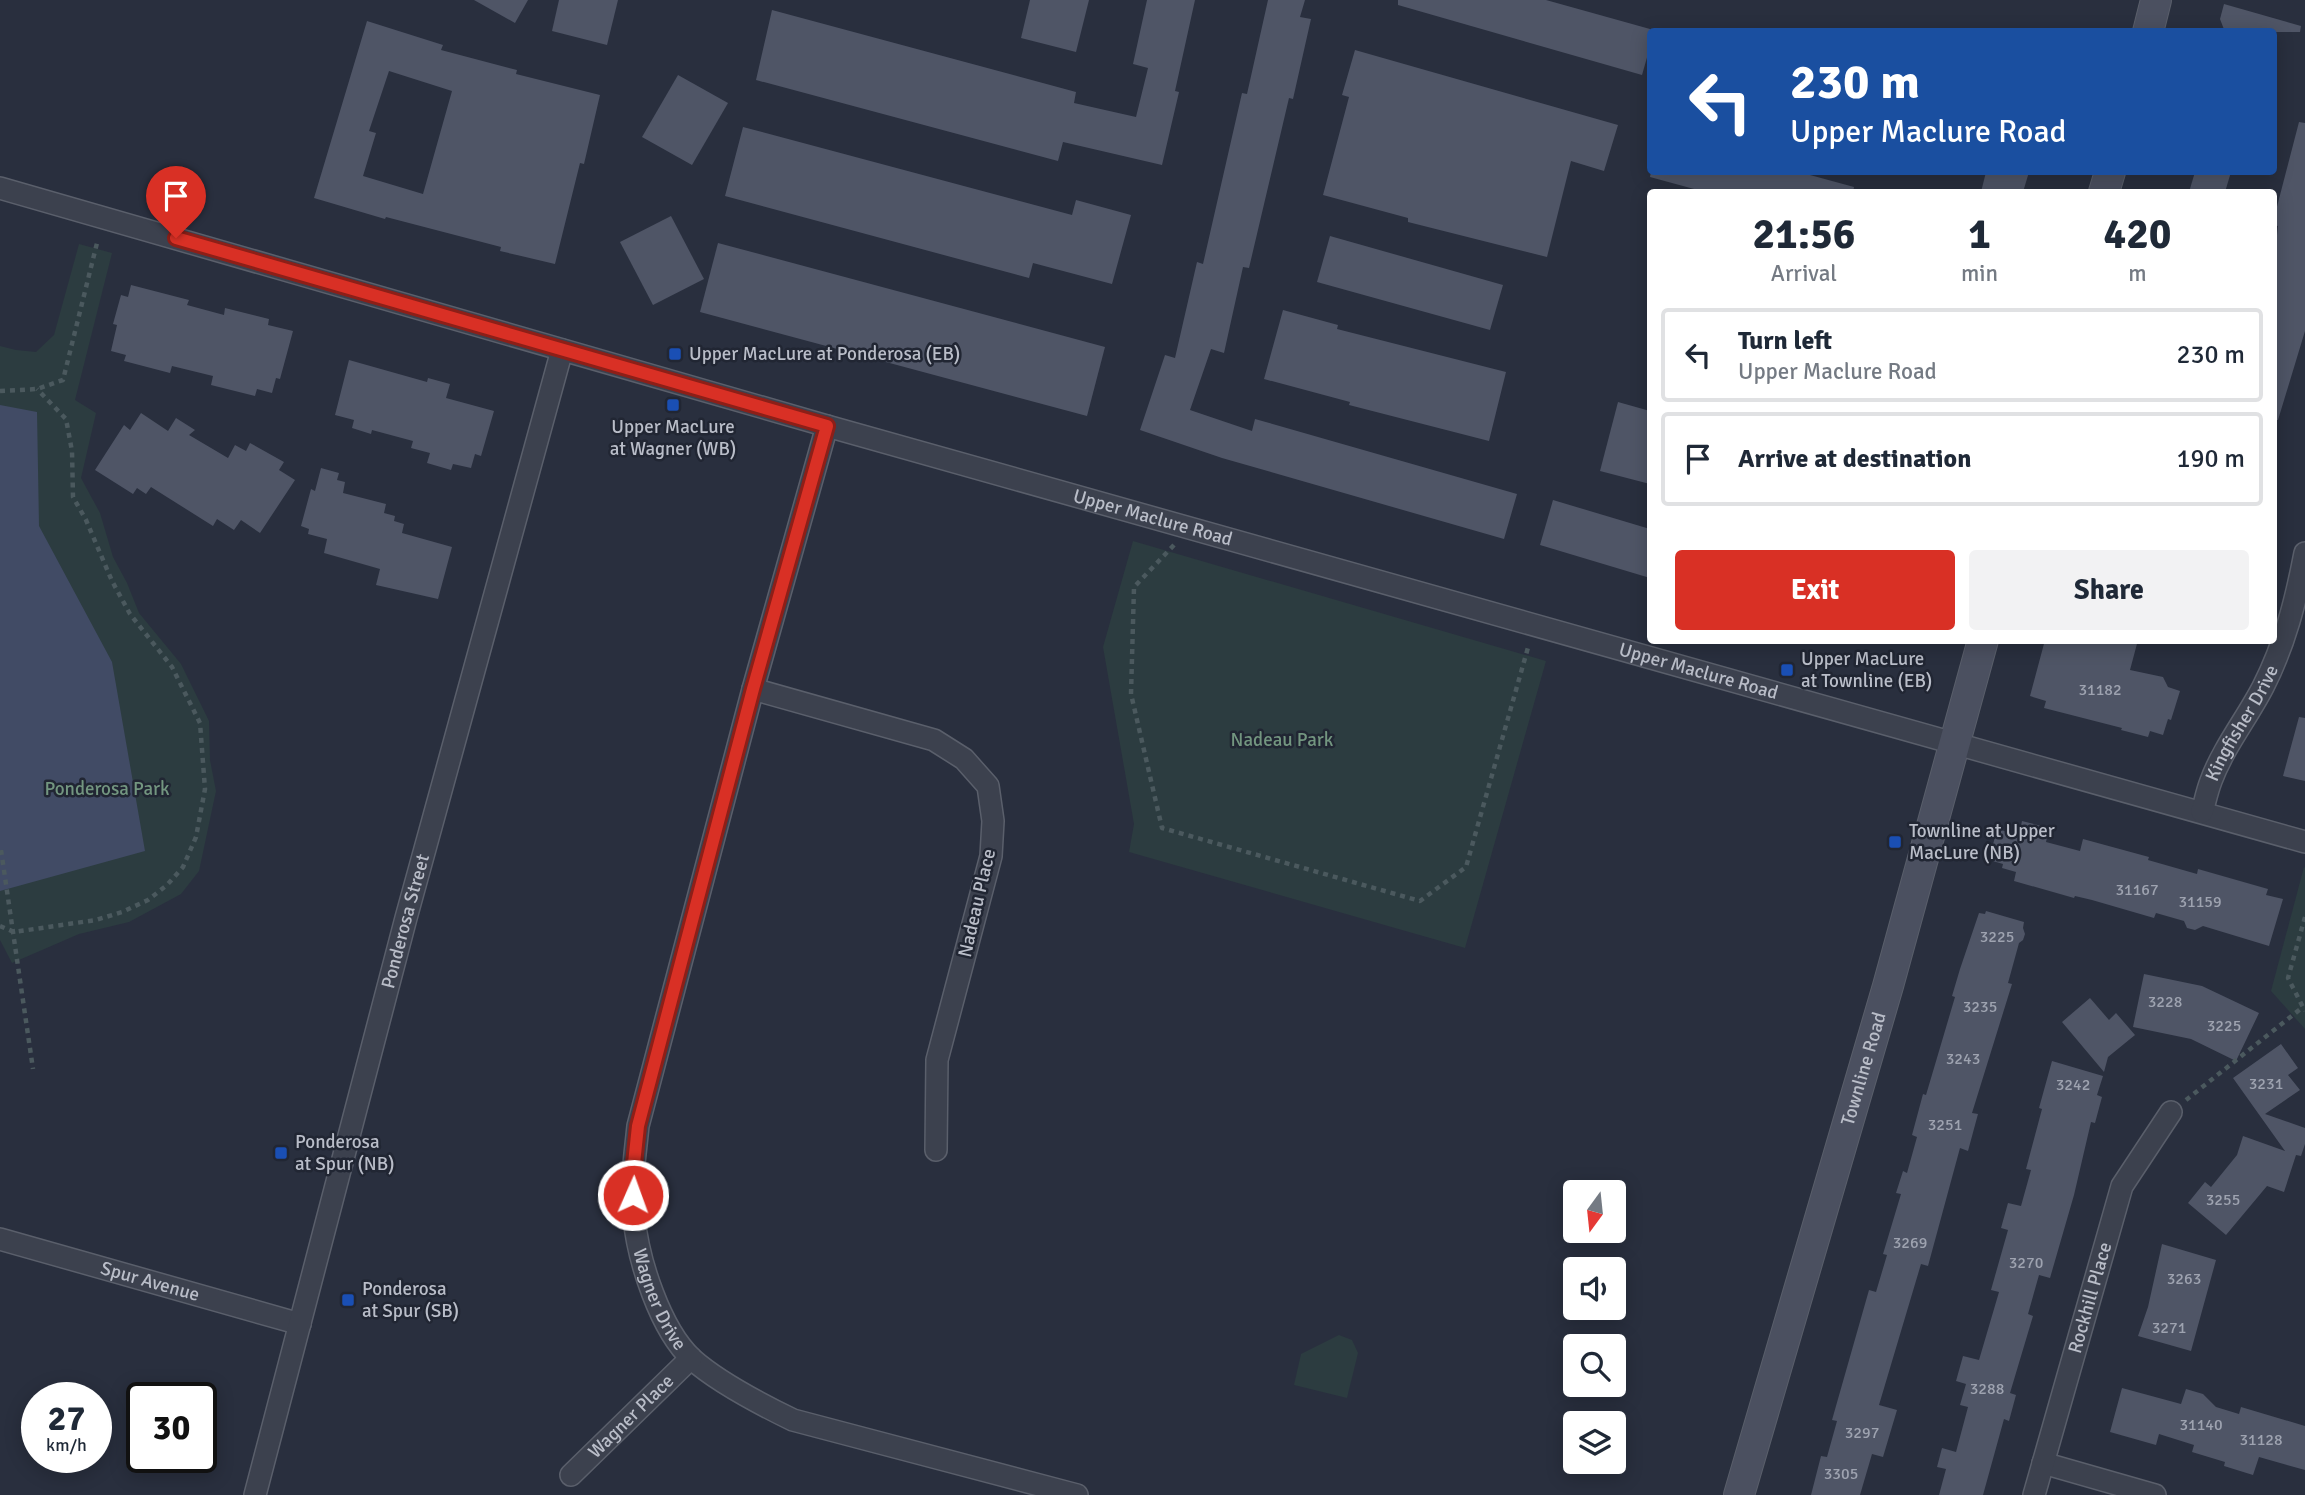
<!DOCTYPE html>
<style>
:root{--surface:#fff;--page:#f2f2f3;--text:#1f2937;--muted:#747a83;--line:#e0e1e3;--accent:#d93025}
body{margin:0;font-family:Signika,sans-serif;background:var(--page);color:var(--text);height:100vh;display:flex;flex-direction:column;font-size:26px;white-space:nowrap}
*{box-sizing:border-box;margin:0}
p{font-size:23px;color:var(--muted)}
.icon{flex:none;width:38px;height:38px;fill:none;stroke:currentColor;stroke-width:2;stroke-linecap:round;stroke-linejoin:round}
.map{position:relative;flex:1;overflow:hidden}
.drawer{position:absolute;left:1647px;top:189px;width:630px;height:455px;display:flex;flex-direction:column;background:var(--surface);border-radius:7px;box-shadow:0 4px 18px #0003}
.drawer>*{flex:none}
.top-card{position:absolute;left:1647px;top:28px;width:630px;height:147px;border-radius:7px;box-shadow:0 4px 18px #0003;background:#1a4fa0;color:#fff;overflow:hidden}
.needle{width:46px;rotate:195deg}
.fabs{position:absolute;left:1563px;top:1180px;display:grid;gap:14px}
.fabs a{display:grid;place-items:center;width:63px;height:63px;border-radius:7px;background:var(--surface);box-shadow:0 4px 18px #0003;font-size:35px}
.speed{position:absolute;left:21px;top:1382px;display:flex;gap:14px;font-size:35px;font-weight:700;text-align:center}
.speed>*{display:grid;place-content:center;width:91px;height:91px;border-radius:50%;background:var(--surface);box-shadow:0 4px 18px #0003;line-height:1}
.speed small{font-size:18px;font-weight:400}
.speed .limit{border:4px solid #111;border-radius:10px;background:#fff;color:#111}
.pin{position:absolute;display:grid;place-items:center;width:60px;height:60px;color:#fff;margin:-72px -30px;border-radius:50% 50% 50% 0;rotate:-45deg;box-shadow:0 0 7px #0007}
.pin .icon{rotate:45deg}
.me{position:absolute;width:77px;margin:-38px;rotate:2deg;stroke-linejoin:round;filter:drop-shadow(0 0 5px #0008)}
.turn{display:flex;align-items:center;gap:24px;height:147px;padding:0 28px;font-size:32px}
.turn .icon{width:91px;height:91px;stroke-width:2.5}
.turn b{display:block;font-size:49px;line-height:60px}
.eta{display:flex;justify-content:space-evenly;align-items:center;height:119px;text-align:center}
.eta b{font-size:42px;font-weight:700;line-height:49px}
.primary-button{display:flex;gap:14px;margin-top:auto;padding:14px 28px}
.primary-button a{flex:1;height:80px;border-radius:7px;background:var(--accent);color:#fff;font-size:28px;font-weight:700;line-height:80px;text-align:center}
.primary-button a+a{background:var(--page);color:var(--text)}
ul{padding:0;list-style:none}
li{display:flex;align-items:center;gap:21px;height:94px;margin:0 14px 10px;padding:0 14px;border:4px solid var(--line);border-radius:7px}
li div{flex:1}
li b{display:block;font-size:26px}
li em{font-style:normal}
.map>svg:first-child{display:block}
.green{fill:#2c3c40}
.water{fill:#414b65}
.building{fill:#4f5566;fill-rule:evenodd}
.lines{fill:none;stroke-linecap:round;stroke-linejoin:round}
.street-casing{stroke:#5a5f6b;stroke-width:24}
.secondary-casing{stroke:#5a5f6b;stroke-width:32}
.path{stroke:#4b595e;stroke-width:4.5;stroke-dasharray:5 5;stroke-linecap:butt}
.street{stroke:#3c414e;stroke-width:21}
.secondary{stroke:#4b5060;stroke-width:30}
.route-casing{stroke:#8d1f18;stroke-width:18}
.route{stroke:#d93025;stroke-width:12}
.transit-dot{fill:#1a4fb4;stroke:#212633;stroke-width:2.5}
.labels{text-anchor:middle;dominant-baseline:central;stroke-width:5;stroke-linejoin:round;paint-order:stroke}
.number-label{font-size:16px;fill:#9ea3b0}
.poi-label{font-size:19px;fill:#b9bdc8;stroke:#212633;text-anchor:start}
.street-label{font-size:19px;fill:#b9bdc8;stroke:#212633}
.park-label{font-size:19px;fill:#739680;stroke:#212633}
</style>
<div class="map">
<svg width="2305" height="1495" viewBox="0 0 2305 1495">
<rect width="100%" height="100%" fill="#292f3e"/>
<g class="green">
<polygon points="79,244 112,253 75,400 96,413 81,478 100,513 113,557 127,583 139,613 181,664 209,721 210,760 216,791 199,871 181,894 129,922 79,934 12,963 0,940 0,346 16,350 36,352 54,335"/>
<polygon points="1133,541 1546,661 1465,948 1129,852 1134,824 1103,647"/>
<polygon points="2304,867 2305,868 2305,1029 2271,991"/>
<polygon points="1339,1335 1352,1340 1358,1353 1347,1398 1294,1385 1301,1354"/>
</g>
<polygon class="water" points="0,405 37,412 39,526 112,662 145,851 0,891"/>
<g class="building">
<polygon points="474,0 528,0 515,23"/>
<polygon points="559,0 618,0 607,45 552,31"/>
<polygon points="1030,0 1089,0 1076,52 1021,38"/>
<polygon points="1147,0 1195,0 1175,91 1179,92 1162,165 1063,142 1058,161 756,80 772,10 1076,92 1074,103 1136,117 1148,68 1133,64"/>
<polygon points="1268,0 1305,0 1300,17 1311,19 1293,99 1289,98 1249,268 1243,267 1224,353 1211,349 1190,410 1252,431 1255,419 1517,494 1504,539 1222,458 1140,430 1165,355 1175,358 1197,262 1203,264 1242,93 1247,94"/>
<polygon points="1398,0 1546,0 1650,29 1650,47 1642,75 1398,5"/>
<polygon points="2224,4 2301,26 2300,32 2225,32 2220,19"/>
<path d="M367,21L443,45L441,50L517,70L516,74L600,95L584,164L580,163L555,264L500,251L501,247L386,217L385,219L314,198ZM389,71L452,91L423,194L363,176L376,133L369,131Z"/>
<polygon points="1355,50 1618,125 1604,171 1571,161 1547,257 1408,222 1408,218 1323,195 1349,97 1342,95"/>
<polygon points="678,75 728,103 692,165 642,137"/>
<polygon points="2299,122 2305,123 2305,331 2278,420 2273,420 2273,269 2277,256 2275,253 2278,226 2273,225 2273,222"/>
<polygon points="743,127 1072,215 1076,200 1131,215 1112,284 1033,263 1029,278 725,196"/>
<polygon points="1651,172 1799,172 1854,187 1853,192 1705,192 1650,177"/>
<polygon points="1986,172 2029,172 2023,192 1981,192"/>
<polygon points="2195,172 2231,172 2225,192 2189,192"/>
<polygon points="671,216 704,279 653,305 620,242"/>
<polygon points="1330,236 1503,285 1490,330 1317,282"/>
<polygon points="718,243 1105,347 1087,416 700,312"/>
<polygon points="131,285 189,300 187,305 224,315 225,308 269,319 268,325 293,331 280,379 276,378 272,393 257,389 255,396 211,385 213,376 172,366 170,373 124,361 126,355 111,351 117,325 113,324 121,295 128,297"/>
<polygon points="1283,310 1338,325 1337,329 1506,372 1489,441 1349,405 1350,402 1264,379"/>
<polygon points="349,360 427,382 428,378 450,384 446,398 494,411 481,456 475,454 471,468 453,464 451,470 427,463 430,453 411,448 413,441 372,430 371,434 352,428 354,420 335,415"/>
<polygon points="1618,402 1650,411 1650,484 1600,471"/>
<polygon points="141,413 168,431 176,418 195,430 189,435 228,458 235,445 246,451 250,443 284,462 279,470 295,480 260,533 241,520 234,530 217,519 213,526 151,487 146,494 137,488 133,494 95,470 124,425 130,430"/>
<polygon points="321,468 339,473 337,480 345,482 343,493 386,504 384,513 395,516 394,521 404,524 402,533 452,547 438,599 376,585 380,569 324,553 327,539 308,534 309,529 301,526 311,489 315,491"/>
<polygon points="1553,500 1650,529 1650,578 1540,545"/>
<polygon points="2045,640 2138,640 2130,670 2163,677 2168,687 2180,691 2171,720 2168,719 2163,735 2150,731 2148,737 2121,730 2122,728 2044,708 2046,701 2030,696"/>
<polygon points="2299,717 2305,718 2305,781 2283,776"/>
<polygon points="2022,821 2049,828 2046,842 2080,851 2083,839 2149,857 2148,860 2197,874 2198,869 2268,889 2266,895 2283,899 2269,946 2203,926 2195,930 2187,928 2184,921 2156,913 2154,918 2092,900 2075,896 2074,898 2014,881 2016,872 2002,868 2003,864 1989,860 1997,829 2019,835"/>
<polygon points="1986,911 2024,922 2023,928 2025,934 2023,940 2019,943 2008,983 2012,984 1972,1113 1978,1114 1968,1151 1960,1148 1928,1266 1921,1264 1879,1405 1897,1410 1883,1457 1872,1454 1860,1495 1811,1495 1821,1456 1827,1457 1837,1421 1832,1420 1869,1290 1876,1292 1887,1255 1883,1254 1901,1194 1896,1193 1903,1171 1907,1173 1917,1137 1912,1135 1923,1094 1926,1095 1955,997 1952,996 1960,969 1979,913 1985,914"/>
<polygon points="2144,974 2202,986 2259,1013 2236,1061 2191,1039 2133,1027"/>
<polygon points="2090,998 2109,1020 2116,1013 2135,1035 2108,1057 2104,1072 2062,1022"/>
<polygon points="2281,1044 2298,1068 2288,1075 2300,1090 2265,1114 2305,1128 2305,1144 2301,1156 2296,1155 2284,1192 2267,1186 2226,1235 2188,1203 2205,1182 2211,1187 2237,1155 2243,1136 2285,1151 2233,1078"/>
<polygon points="2052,1061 2103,1076 2097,1095 2102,1097 2095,1123 2091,1122 2074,1195 2050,1278 2039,1275 2028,1314 2033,1316 2010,1393 2016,1395 2009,1421 2004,1419 1983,1495 1939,1495 1946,1469 1937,1467 1942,1448 1956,1452 1968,1407 1960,1405 1966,1384 1956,1381 1963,1356 1979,1360 1999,1292 1991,1290 2008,1230 2001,1228 2008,1203 2021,1206 2031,1170 2026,1169 2042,1109 2039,1108"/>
<polygon points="2162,1244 2216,1260 2191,1351 2138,1336 2148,1307"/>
<polygon points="2122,1388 2181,1404 2186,1389 2203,1394 2216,1407 2239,1414 2241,1407 2305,1426 2305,1470 2259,1457 2253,1475 2224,1466 2225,1462 2192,1452 2194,1445 2159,1434 2156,1445 2110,1432"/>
</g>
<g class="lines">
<defs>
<g id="street">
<path id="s1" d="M0,188L827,426L2305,842"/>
<path id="s2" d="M827,426L753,689L638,1126C635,1156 630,1187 634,1217C638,1260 660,1329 692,1359C719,1383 760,1404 793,1420L1077,1495"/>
<polyline points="753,689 934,740 964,759 988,786 993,821 991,856 937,1060 936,1150"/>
<path id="s3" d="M2202,812C2205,802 2207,791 2211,781C2223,748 2247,718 2263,687C2285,644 2296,600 2305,553"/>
<path id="s4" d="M0,1239L300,1324"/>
<polyline points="2043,1463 2155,1495"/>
<path id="s5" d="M571,1475L691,1358"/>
<path id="s6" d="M255,1495L406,918L562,350"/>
<path id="s7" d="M2034,1495L2122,1186L2171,1112"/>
</g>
<g id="secondary">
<polyline points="2148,32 2156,0"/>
<polyline points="2104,192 2110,172"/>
<path id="s8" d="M1739,1495L1888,986L1983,640"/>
</g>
</defs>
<use href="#street" class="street-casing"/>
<use href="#secondary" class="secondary-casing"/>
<g class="path">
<polyline points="0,391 37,389 63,380 98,239"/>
<polyline points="1174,545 1134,587 1131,694 1162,828 1420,901 1466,867 1529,644"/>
<polyline points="1,850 33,1069"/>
<polyline points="2305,917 2288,978 2305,1011"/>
<polyline points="0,926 14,932 96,920 122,912 148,900 167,885 183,867 196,837 205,789 200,723 172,667 130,614 112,581 86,520 73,497 72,451 66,419 37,389"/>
<polyline points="2186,1100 2303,1007"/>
</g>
<use href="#street" class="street"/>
<use href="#secondary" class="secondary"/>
</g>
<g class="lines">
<defs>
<polyline id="route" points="176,238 827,426 753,689 638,1126 633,1173 633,1195"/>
</defs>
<use href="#route" class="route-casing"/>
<use href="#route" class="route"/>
</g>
<g class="transit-dot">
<rect x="668" y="347" width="14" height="14" rx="3.5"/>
<rect x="666" y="398" width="14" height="14" rx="3.5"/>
<rect x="1780" y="663" width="14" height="14" rx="3.5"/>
<rect x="1888" y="835" width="14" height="14" rx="3.5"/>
<rect x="274" y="1146" width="14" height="14" rx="3.5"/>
<rect x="341" y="1293" width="14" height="14" rx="3.5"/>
</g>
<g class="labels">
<g class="number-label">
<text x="2100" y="690">31182</text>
<text x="2137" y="890">31167</text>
<text x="2200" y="902">31159</text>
<text x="1997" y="937">3225</text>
<text x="2165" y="1002">3228</text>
<text x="1980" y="1007">3235</text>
<text x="2224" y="1026">3225</text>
<text x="1963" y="1059">3243</text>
<text x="2266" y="1084">3231</text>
<text x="2073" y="1085">3242</text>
<text x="1945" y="1125">3251</text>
<text x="2223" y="1200">3255</text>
<text x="1910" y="1243">3269</text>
<text x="2026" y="1263">3270</text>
<text x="2184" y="1279">3263</text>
<text x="2169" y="1328">3271</text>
<text x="1987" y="1389">3288</text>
<text x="2201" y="1425">31140</text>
<text x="1862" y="1433">3297</text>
<text x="2261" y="1440">31128</text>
<text x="1841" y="1474">3305</text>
</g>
<g class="poi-label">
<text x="689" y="354">Upper MacLure at Ponderosa (EB)</text>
<text x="673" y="427" text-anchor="middle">Upper MacLure<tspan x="673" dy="22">at Wagner (WB)</tspan></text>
<text x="1801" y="659">Upper MacLure<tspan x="1801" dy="22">at Townline (EB)</tspan></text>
<text x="1909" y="831">Townline at Upper<tspan x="1909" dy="22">MacLure (NB)</tspan></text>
<text x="295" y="1142">Ponderosa<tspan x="295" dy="22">at Spur (NB)</tspan></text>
<text x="362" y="1289">Ponderosa<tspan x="362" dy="22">at Spur (SB)</tspan></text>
</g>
<g class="street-label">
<text stroke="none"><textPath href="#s1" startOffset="1199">Upper Maclure Road</textPath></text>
<text stroke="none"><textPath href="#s1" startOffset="1766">Upper Maclure Road</textPath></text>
<text stroke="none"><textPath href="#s3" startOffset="98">Kingfisher Drive</textPath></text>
<text transform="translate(977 903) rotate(-77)">Nadeau Place</text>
<text stroke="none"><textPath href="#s6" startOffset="593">Ponderosa Street</textPath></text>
<text stroke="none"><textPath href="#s8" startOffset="444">Townline Road</textPath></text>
<text stroke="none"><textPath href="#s4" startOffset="156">Spur Avenue</textPath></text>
<text stroke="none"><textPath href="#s2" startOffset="903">Wagner Drive</textPath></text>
<text stroke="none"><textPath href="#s7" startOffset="205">Rockhill Place</textPath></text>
<text stroke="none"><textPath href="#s5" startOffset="84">Wagner Place</textPath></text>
</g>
<g class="park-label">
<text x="1282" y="740">Nadeau Park</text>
<text x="107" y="789">Ponderosa Park</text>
</g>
</g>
</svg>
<div class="fabs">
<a><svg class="needle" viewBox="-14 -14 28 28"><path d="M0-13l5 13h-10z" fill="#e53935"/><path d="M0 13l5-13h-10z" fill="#747a83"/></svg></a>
<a><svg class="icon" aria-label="sound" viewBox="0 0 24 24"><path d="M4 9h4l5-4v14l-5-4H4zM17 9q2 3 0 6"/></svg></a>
<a><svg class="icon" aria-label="search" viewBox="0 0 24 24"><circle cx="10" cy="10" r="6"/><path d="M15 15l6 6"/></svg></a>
<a><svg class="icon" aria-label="layers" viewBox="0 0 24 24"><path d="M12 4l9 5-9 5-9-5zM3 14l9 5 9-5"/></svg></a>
</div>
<div class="speed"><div>27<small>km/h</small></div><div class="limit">30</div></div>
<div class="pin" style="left:176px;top:238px;background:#d93025"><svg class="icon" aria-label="arrive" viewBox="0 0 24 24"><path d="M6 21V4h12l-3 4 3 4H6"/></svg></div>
<svg class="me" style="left:633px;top:1195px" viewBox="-20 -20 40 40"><circle r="17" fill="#d93025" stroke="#fff" stroke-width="3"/><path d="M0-11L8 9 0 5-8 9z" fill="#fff"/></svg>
<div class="top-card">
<div class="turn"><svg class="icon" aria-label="left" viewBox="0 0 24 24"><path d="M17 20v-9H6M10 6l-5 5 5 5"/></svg><div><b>230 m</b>Upper Maclure Road</div></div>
</div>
<section class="drawer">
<div class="eta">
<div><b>21:56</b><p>Arrival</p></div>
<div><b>1</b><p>min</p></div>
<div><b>420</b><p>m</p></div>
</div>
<ul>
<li><svg class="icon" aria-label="left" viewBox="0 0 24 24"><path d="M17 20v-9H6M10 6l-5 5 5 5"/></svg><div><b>Turn left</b><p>Upper Maclure Road</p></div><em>230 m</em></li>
<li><svg class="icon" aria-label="arrive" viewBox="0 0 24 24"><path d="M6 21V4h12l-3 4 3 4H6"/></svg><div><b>Arrive at destination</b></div><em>190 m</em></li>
</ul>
<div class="primary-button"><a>Exit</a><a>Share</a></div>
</section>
</div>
